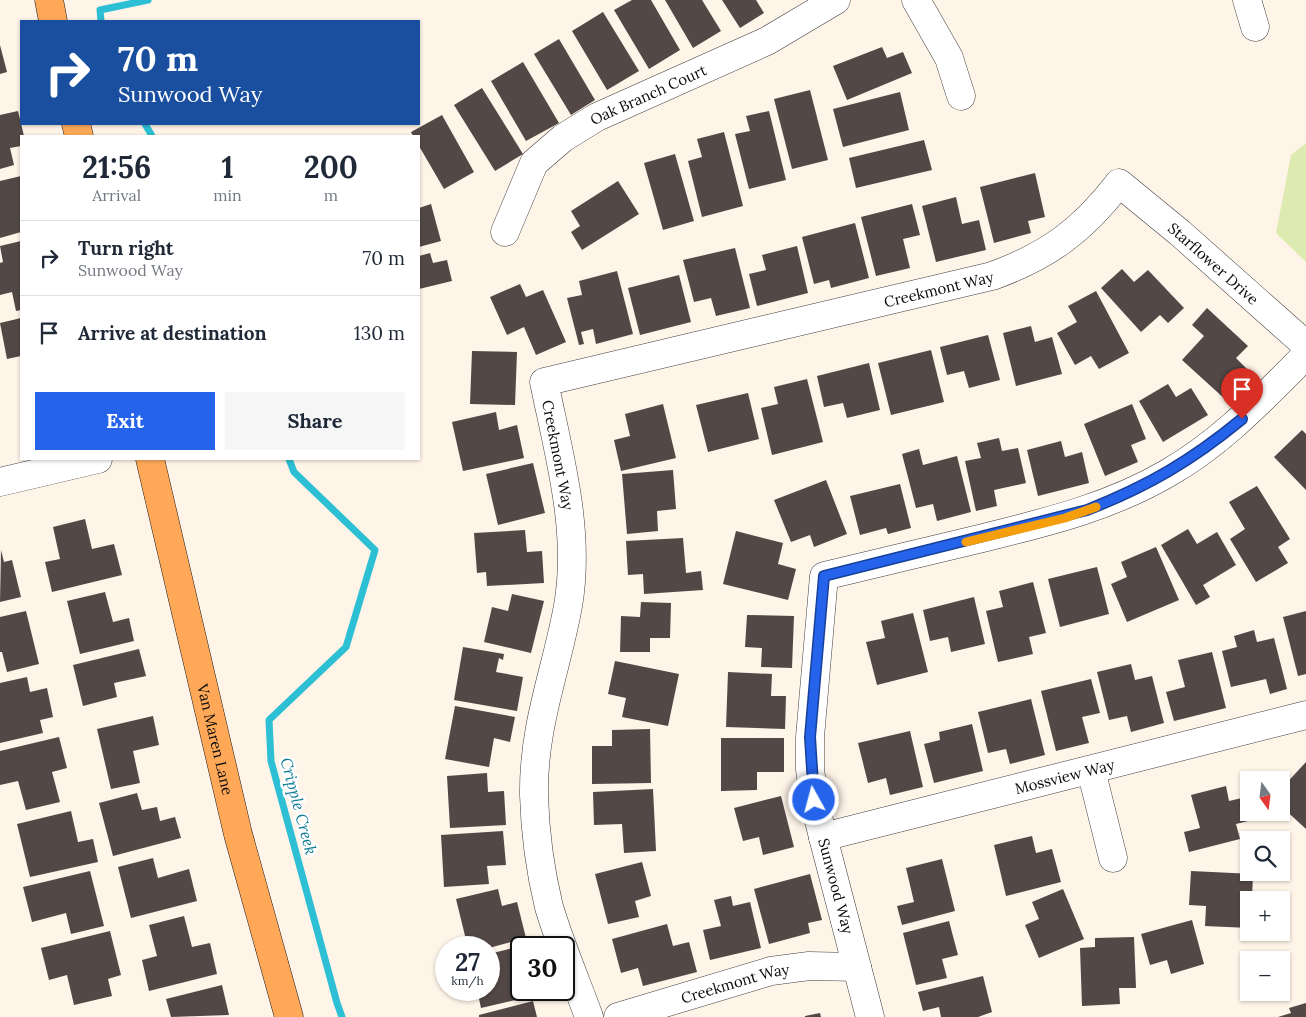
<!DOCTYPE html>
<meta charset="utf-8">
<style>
:root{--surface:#fff;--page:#f6f6f7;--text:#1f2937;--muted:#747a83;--line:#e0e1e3;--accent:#2563eb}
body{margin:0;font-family:Lora,serif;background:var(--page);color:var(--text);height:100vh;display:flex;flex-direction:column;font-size:19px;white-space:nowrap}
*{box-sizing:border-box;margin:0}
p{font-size:16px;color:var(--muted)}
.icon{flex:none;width:28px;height:28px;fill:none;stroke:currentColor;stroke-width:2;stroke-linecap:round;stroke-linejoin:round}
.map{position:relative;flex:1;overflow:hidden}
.panel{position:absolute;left:20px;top:135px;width:400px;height:325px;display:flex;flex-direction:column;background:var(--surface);border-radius:0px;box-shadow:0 1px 4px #0004}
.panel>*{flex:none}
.top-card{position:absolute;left:20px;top:20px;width:400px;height:105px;border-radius:0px;box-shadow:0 1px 4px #0004;background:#1a4fa0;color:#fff;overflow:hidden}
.needle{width:32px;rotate:166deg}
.fabs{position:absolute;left:1240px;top:771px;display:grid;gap:10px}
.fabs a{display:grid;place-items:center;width:50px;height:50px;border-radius:0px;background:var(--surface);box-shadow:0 1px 4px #0004;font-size:25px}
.speed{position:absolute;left:435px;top:936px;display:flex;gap:10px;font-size:25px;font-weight:700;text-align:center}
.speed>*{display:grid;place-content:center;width:65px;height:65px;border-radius:50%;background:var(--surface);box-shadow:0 1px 4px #0004;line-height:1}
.speed small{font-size:12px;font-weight:400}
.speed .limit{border:2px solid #111;border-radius:8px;background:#fff;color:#111}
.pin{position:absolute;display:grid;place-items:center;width:42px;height:42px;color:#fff;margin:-51px -21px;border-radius:50% 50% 50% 0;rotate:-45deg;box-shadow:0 0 5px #0007}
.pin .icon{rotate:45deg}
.me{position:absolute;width:55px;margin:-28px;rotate:353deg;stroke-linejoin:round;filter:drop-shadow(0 0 4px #0008)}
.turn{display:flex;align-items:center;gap:18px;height:105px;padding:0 15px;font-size:22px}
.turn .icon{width:65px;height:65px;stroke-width:2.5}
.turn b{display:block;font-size:35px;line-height:42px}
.eta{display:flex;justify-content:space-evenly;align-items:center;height:85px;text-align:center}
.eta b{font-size:30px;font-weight:700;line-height:35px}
.cta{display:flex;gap:10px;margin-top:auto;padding:10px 15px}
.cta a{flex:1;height:58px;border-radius:0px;background:var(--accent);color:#fff;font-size:20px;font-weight:700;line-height:58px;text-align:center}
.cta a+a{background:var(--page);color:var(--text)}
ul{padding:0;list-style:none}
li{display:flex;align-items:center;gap:15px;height:75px;padding:0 15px;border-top:1px solid var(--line)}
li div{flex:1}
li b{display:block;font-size:19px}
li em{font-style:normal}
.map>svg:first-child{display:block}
.green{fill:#deebb0}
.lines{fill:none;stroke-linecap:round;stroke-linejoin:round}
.stream{stroke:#2dbfd4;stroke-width:7}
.building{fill:#534846}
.minor-casing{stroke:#3d3d3d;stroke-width:29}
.major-casing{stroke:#1b1b1b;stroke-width:29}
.minor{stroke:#fff;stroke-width:28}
.major{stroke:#ffa958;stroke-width:28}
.route-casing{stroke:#184099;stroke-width:12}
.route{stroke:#2563eb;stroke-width:9}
.slow{stroke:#f59e0b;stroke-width:9}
.labels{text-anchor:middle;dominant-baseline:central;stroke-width:5;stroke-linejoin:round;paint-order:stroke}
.street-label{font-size:15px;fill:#0a0a0a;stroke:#fff}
.water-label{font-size:16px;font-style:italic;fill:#0f7d93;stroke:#fff}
</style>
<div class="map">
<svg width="1306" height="1017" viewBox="0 0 1306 1017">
<rect width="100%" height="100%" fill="#fff4e8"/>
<polygon class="green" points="1306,143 1306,262 1276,233 1291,155"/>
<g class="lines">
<g class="stream">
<polyline points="101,21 100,10 148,0"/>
<polyline points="145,124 152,136"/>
<polyline points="289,459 294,472 375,550 346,647 269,720 271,761 337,1003 342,1017"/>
</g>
</g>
<g class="building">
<polygon points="632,0 651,0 680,50 649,69 614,10"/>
<polygon points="665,0 702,0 721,31 693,48"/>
<polygon points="722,0 756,0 764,13 740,28"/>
<polygon points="603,12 639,71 607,90 572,31"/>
<polygon points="559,39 595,100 571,115 534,54"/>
<polygon points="0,45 7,72 0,74"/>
<polygon points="882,47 887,58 903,52 912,73 847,100 833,66"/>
<polygon points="523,62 559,123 526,141 491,81"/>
<polygon points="482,88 523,154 495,171 454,105"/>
<polygon points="810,90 828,160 792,169 774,99"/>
<polygon points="900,92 909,130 843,147 833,109"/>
<polygon points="18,111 24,136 21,136 21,146 10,148 14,165 0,169 0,115"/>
<polygon points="769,111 786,180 749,189 735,134 750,131 746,116"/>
<polygon points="442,115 474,172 444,189 419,146 419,136 413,136 411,132"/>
<polygon points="724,132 743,206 702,217 688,161 702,157 697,139"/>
<polygon points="924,140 932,170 856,188 849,158"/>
<polygon points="675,154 694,221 663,230 644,163"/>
<polygon points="1035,173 1045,217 1028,221 1031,233 994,243 980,187"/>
<polygon points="21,176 21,232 0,238 0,181"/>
<polygon points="618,181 639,214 582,250 571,232 580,226 571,211"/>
<polygon points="956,197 962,224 979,220 986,250 936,262 922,206"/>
<polygon points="431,204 441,241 419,247 419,208"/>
<polygon points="912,204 920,235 903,239 910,268 876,276 861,217"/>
<polygon points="855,223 869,278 831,288 829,280 814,284 802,237"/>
<polygon points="21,241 21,310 16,311 12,292 0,295 0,263 3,262 0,246"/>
<polygon points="797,246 808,293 757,306 749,274 766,270 762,255"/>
<polygon points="735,248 750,308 716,316 711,298 694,302 683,260"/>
<polygon points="430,253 433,263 447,260 452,281 419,289 419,256"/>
<polygon points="1122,269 1134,282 1148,270 1184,308 1168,323 1160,315 1141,332 1101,288"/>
<polygon points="617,271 633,334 596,344 593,329 581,332 584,344 579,345 567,298 582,295 579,281"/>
<polygon points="679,275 691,322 640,335 628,288"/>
<polygon points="520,284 526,297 543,290 566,342 536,355 524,327 507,335 490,297"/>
<polygon points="1096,291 1129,353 1099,369 1091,356 1075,365 1057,333 1077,322 1068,306"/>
<polygon points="1207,308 1248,346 1236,358 1251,373 1226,400 1182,360 1204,336 1192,325"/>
<polygon points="21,318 21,356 7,359 0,323"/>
<polygon points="1031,326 1035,342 1052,337 1062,374 1016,386 1003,333"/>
<polygon points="988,335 1000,380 969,388 964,371 947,375 940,347"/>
<polygon points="931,350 944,402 891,415 878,363"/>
<polygon points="472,351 517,352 515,405 470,404"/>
<polygon points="869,363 880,410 847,418 843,403 824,407 817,376"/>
<polygon points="807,379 823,442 772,455 761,408 778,404 774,387"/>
<polygon points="1168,384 1176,397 1191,388 1208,415 1163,442 1139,401"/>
<polygon points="748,393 759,439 708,452 696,405"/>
<polygon points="663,404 676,458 621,471 614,440 630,436 625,414"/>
<polygon points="1132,404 1146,439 1131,445 1138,462 1105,476 1084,424"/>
<polygon points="496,412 499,430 517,425 524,458 463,471 452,422"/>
<polygon points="1302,430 1306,434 1306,490 1274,457"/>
<polygon points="999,438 1002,451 1018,448 1026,483 994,490 997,506 976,511 965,461 981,458 977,443"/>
<polygon points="1061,441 1065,457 1082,452 1089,483 1038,496 1027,450"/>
<polygon points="919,449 923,465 957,456 971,512 937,521 933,504 916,508 902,454"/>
<polygon points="533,463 545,513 498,525 486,474"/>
<polygon points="673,470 676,509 657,511 658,531 627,534 622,474"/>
<polygon points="826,480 847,534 814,547 810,535 791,542 774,500"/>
<polygon points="900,484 911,528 888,534 886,528 860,535 850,496"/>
<polygon points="1257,486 1290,539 1278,547 1288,563 1256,582 1230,539 1245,529 1229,502"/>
<polygon points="85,519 92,549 114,544 122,575 52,592 45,562 60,559 53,527"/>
<polygon points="1188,529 1197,544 1217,532 1236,565 1203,585 1210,597 1196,605 1161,545"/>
<polygon points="525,530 527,552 542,551 544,583 487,586 486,572 477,573 474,533"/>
<polygon points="736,531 783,543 778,564 796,569 788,600 723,584"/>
<polygon points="683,538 686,573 701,571 703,590 644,594 643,574 628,575 626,541"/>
<polygon points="1156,547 1179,600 1127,622 1111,584 1127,577 1121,562"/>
<polygon points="1,550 4,562 12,560 21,597 0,602"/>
<polygon points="1097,567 1109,614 1060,627 1048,579"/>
<polygon points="1033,582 1046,633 1029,637 1033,654 998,662 986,611 1003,607 999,591"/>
<polygon points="105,592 113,622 129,618 134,641 80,654 67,601"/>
<polygon points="512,594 544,601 531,653 484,642 492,607 508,611"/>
<polygon points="974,597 985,644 951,652 948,637 930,641 923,610"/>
<polygon points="641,602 671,603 670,638 650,638 650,652 620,652 621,616 640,617"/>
<polygon points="26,611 39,664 7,672 2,652 0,652 0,617"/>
<polygon points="1306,611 1306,674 1298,676 1283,617"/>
<polygon points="913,613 928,672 877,685 866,642 885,638 881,621"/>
<polygon points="747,615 794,616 792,668 761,667 762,648 745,647"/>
<polygon points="1254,630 1257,642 1274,638 1287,689 1270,694 1266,679 1231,687 1222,651 1237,647 1234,636"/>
<polygon points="463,647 504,654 503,660 499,658 496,672 523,677 517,711 454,700"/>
<polygon points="139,649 146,676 114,683 117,697 83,706 73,665"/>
<polygon points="1212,652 1226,708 1174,721 1166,692 1185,687 1178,660"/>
<polygon points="615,661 679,674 668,726 622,717 626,698 608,694"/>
<polygon points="1131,664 1135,680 1152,676 1164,723 1131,732 1127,716 1109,720 1097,672"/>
<polygon points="728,672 772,674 771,696 786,696 785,729 726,727"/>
<polygon points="27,677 30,692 47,688 53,717 40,720 43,733 0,743 0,683"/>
<polygon points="1091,679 1100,713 1082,717 1089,743 1056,751 1041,691"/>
<polygon points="1031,699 1045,755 1010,764 1006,749 988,753 978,712"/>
<polygon points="455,706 515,717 510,742 494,738 489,767 445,759"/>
<polygon points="153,716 159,745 133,751 140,783 111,789 97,729"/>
<polygon points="972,724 983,771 934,783 924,744 940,740 939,732"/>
<polygon points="650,729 651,783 592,784 592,746 612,746 612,730"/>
<polygon points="910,731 923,787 890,795 886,778 868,783 858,743"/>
<polygon points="59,737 67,768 52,772 60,802 26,810 18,781 0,785 0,751"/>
<polygon points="721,738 784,738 784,772 757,772 757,790 721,791"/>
<polygon points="1306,762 1306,829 1281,806 1281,789"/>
<polygon points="487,773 488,792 504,791 506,825 450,828 447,776"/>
<polygon points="1226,786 1229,801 1242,798 1248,821 1236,824 1240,839 1189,852 1184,832 1200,828 1191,795"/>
<polygon points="653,789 656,851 624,853 622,824 594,825 593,792"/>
<polygon points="137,793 142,810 157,807 160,821 175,817 181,838 113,856 99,803"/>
<polygon points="781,796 794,847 763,855 759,837 743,841 734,808"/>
<polygon points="71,811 78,842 93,839 98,862 30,877 17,824"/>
<polygon points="503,831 506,865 487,866 489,884 444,887 441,835"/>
<polygon points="1032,836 1036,853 1052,849 1061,882 1006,896 994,845"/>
<polygon points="153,858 158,878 189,869 197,901 131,918 118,867"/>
<polygon points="942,859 955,911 902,925 897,906 914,902 906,868"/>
<polygon points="642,862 651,896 635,901 639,917 608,924 595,874"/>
<polygon points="90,871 104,926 71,934 66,913 32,922 23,887"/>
<polygon points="1191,871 1253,874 1252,900 1249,900 1249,928 1205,926 1206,906 1189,905"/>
<polygon points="810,874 822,920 808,923 810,933 769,944 754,889"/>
<polygon points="498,889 502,906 517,902 526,938 489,948 468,948 456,899"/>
<polygon points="1063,889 1084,939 1039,958 1025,925 1039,919 1032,902"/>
<polygon points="731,896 733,906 750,902 761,948 710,960 703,930 721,926 714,900"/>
<polygon points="184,916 192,947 210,943 217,974 149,991 142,960 157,956 149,925"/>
<polygon points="1192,920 1204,964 1171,974 1167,960 1150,965 1141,934"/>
<polygon points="949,921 958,955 942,959 947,978 916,985 903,933"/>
<polygon points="667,924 673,946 689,942 697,972 643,986 638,968 621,973 612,939"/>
<polygon points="110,931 121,975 108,979 112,996 74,1005 67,975 49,980 41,948"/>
<polygon points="1134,937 1136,988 1119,988 1120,1004 1082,1006 1080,948 1095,947 1095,938"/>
<polygon points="529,944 529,948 521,948 520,981 524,998 481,1008 477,990 489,990 489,954"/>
<polygon points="983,976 992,1012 978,1017 941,1017 939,1007 923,1011 918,992"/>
<polygon points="222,985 229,1015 171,1017 166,999"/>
<polygon points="533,1001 537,1017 479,1017 479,1015"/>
<polygon points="1306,1003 1306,1017 1278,1017 1291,1013 1289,1008"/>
<polygon points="820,1013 821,1017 805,1017 805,1016"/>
</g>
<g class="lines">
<defs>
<g id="minor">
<polyline points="916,0 949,58 961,96"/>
<polyline points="1247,0 1255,27"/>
<path id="s1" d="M505,232L534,163L563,138L597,117L767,41L836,0"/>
<polyline points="0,482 98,459"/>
<polyline points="1091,770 1113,858"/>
<path id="s2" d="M823,837L1306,715"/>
<path id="s3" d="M589,1017C576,981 560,944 549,907C540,870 535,833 534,795C533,725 556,672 568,606C581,531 559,455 544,382L992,276C1048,256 1083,230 1119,183L1180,233L1306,345"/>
<path id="s4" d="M618,1017L771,971L809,966L857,967"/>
<path d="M870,1017L823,837L814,800L810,769V737L824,576C877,563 930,551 983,538C1047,522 1110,507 1168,473C1221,443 1263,398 1306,355"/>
</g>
<g id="major">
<polyline points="49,0 53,21"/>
<polyline points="76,124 79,136"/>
<path id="s5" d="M150,459L238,834L289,1017"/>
</g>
</defs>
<use href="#minor" class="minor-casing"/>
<use href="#major" class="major-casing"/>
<use href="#minor" class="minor"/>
<use href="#major" class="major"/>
</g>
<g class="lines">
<defs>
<path id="route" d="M814,800L810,737L824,576L1087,510C1148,486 1191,461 1242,419"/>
</defs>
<use href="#route" class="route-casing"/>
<use href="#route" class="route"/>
<polyline class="slow" points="966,542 1065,518 1096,507"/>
</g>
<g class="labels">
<g class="street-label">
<text stroke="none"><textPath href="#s1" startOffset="209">Oak Branch Court</textPath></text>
<text stroke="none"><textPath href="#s3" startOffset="1394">Starflower Drive</textPath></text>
<text stroke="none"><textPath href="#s3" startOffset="1055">Creekmont Way</textPath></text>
<text transform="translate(558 455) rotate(79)">Creekmont Way</text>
<text stroke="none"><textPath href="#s5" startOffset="288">Van Maren Lane</textPath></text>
<text stroke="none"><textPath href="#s2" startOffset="249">Mossview Way</textPath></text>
<text transform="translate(836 886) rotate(75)">Sunwood Way</text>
<text stroke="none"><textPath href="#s4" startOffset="122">Creekmont Way</textPath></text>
</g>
<g class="water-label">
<text transform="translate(299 806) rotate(75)">Cripple Creek</text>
</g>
</g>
</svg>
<div class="fabs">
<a><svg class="needle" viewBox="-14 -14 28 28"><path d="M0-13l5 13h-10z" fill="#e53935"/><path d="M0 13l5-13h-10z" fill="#747a83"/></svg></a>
<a><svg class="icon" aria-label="search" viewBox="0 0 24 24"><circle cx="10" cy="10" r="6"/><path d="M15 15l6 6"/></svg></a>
<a>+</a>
<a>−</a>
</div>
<div class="speed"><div>27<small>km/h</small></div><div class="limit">30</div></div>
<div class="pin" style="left:1242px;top:419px;background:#d93025"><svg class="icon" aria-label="arrive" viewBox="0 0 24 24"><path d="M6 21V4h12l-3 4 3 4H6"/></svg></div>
<svg class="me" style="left:814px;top:800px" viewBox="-20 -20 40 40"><circle r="17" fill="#2563eb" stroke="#fff" stroke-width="3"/><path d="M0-11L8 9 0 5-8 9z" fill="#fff"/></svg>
<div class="top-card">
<div class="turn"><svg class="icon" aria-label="right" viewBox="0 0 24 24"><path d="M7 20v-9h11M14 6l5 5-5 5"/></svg><div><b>70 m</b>Sunwood Way</div></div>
</div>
<section class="panel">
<div class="eta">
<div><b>21:56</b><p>Arrival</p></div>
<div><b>1</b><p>min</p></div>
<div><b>200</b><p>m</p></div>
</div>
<ul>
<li><svg class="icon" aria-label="right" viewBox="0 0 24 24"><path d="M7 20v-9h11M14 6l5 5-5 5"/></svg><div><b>Turn right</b><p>Sunwood Way</p></div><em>70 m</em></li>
<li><svg class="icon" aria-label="arrive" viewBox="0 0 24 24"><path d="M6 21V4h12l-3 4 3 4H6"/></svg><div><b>Arrive at destination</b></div><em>130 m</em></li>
</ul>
<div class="cta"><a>Exit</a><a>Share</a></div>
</section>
</div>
